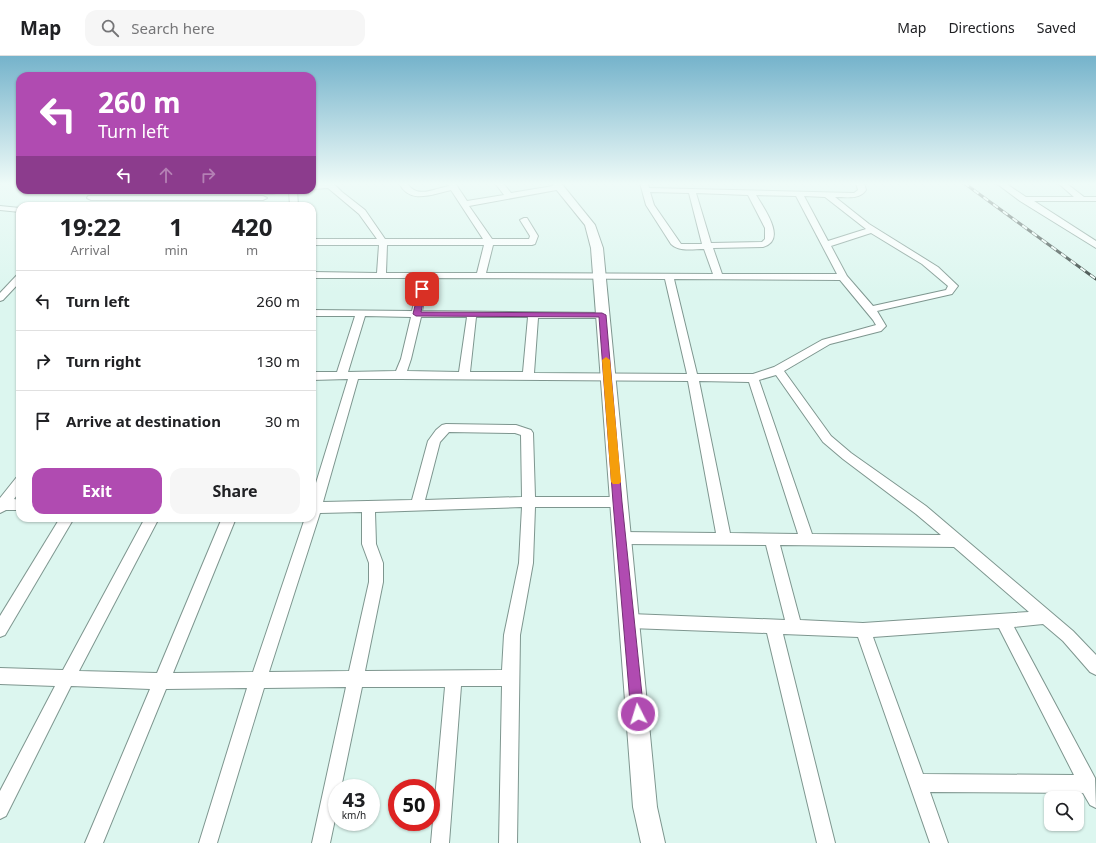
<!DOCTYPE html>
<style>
:root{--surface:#fff;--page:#f6f6f6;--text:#202124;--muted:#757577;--line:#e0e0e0;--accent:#b04bb1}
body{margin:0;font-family:"Noto Sans",sans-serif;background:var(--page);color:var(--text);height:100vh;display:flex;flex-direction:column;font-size:15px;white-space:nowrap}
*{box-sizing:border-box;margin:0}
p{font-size:13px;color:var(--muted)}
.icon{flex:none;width:22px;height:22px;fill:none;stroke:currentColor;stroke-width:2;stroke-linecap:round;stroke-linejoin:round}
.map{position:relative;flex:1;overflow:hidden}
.details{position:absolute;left:16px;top:146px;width:300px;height:320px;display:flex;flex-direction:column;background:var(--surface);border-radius:12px;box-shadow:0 1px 3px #0004}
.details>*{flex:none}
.guide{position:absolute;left:16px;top:16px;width:300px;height:122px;border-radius:12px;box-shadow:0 1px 3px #0004;background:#b04bb1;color:#fff;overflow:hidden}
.buttons{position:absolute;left:1044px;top:735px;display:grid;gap:8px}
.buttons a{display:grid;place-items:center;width:40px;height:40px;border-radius:8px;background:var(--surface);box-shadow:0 1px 3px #0004;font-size:20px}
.speed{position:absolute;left:328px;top:723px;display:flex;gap:8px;font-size:20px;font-weight:700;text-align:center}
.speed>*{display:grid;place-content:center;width:52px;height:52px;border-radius:50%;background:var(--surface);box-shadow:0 1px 3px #0004;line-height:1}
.speed small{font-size:10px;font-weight:400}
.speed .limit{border:6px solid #d22;background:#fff;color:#111}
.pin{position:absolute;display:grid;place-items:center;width:34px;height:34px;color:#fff;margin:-17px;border-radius:8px;box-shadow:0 2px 6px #0006}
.me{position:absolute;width:44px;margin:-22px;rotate:355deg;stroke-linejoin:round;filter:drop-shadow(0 0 3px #0008)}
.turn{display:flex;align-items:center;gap:14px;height:84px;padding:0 16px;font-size:18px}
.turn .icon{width:52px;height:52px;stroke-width:2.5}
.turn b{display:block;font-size:28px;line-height:34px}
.lanes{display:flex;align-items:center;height:38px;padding:0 16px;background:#0003;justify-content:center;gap:20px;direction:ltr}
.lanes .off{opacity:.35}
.eta{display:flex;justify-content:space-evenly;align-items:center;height:68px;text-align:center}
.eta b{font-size:24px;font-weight:700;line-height:28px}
.action{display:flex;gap:8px;margin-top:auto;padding:8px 16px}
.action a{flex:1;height:46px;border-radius:12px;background:var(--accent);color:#fff;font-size:16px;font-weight:700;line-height:46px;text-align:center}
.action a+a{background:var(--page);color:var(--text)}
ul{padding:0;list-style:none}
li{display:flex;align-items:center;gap:12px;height:60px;padding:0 16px;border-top:1px solid var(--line)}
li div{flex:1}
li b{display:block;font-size:15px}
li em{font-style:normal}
header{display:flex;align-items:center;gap:24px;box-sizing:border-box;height:56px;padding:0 20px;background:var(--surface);border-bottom:1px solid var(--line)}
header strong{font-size:19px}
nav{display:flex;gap:22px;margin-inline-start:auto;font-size:14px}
.search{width:280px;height:36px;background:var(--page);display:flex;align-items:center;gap:10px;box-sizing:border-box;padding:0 14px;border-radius:12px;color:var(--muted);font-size:15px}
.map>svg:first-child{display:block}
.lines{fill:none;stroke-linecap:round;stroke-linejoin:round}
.minor-casing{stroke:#7e968f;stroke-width:2}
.major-casing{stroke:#7e968f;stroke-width:2}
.minor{fill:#fff;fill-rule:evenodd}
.major{fill:#fff;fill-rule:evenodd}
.rail-casing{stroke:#303d39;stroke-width:3}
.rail{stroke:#f5fffc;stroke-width:2;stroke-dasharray:6;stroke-linecap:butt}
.route{fill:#b04bb1;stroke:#723173}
.slow{fill:#f59e0b}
</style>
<header>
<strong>Map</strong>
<div class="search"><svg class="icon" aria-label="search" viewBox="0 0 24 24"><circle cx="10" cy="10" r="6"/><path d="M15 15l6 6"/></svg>Search here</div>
<nav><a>Map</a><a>Directions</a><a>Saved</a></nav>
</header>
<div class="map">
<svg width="1096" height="787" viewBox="0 0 1096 787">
<rect width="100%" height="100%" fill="#dcf6ef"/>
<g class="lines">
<defs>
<g id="minor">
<path d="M325,127H333L342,136L365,154L385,183H483L451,134C432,138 410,149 399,127H407C417,143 433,133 449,130L447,127H455L467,145L504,139L495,127H503L511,137L559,129H562V133L469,150L492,183H529L530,180L520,164L524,162H527L538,180L535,188L532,189H493L486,217L713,218L704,193C693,193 679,196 671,188L646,149L640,127H648L649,132L854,137L858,134L856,127H864L866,134C860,144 845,141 835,141L869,168L938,211L958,230L952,238L877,255L886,270L881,275L830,288L784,315L831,380L851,397L926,450L1073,575L1096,599V619L1090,616L1063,585L1043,568L1014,571L1095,722L1096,752L1090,749L1083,737L930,736L948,787H930L858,581L783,578L835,787H817L767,577L630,572L625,570L623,565L625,560L630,558L785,564L766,489L622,488L617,486L615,482L617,478L622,476L716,477L688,325L400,323H358L323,446L412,444L428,385L436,374L442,369L446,368L516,369L531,374L533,377L535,441H618L623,442L624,446L623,450L618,451H535L533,507L520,579L517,787H499L502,630H461L449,787H431L445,631H362L341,732H337V754L330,787H312L346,631L264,632L217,787H199L247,632L166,633L103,787H85L150,633L71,630L6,760L0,763V735L55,630L0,628V612L63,614L145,462H159L79,615L157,617L222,462H236L173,617L253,616L305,462H312V440L348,323L312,324V316H337L355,260H312V254L412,255L420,222H312V216L377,217L379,189H312V183H377L359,158L328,132L312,133V129ZM650,136L689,137L702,188H681L654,149ZM696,137L748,139L765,172V183L762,186L711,187ZM756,139L796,140L837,218H722L713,192L763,191C788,184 763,151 756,139ZM804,140L825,141L866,173L828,185ZM871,177L922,208L948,230L946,234L873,250L847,220L831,190ZM387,189H484L477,217H386ZM429,222L665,223L687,318L534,317L538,262H602L607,259L605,257L422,255ZM674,223L840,224L873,264L876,269L822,284L774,311L753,318H697ZM365,260L411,261L401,303L396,315L348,316ZM421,261H467L459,316L407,315L411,303ZM476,261H528L523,316H470ZM776,319L823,386L843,403L916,458L941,479L812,478L759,324ZM699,325L749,326L798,478L730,477ZM449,376L515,377L521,379L522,441L425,444L440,386ZM522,451L519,507L504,579L502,614L365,615L383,526V507L376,488L375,456ZM362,456V488L369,507V526L349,615L269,616L320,457ZM780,489L954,491L1029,556L863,567L800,564ZM999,572L1074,719L923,718L873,581Z"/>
<polygon points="996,127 1005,127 1026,141 1074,141 1058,127 1066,127 1084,141 1096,141 1096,145 1034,145 1096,185 1096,192 1020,145"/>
<path d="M264,134H285C280,138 270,138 264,137Z"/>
<polygon points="289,134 297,134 298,150 290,150"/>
<polygon points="88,140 263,140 267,142 263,144 91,144 87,142"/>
<polygon points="0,150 20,152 20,156 0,154"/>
<polygon points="20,218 20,226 3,244 0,245 0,237 17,219"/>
<polygon points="20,420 20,435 14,443 20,444 20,454 6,454 0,457 0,442 16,422"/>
<polygon points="60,462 74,462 5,579 0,581 0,560"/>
</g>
<polygon id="major" points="551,127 561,127 595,169 603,192 657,751 665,787 641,787 633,751 591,192 585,169"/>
</defs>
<use href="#minor" class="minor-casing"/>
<use href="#major" class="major-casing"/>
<use href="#minor" class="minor"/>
<use href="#major" class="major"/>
<defs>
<polyline id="rail" points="964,127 1096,223"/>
</defs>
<use href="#rail" class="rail-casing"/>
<use href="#rail" class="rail"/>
</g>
<linearGradient id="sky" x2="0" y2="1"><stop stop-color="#75b3cb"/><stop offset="0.54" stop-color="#effbf8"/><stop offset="1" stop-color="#effbf8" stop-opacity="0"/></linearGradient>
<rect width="1096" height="237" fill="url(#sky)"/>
<polygon class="route" points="422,230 426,233 421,256 602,257 606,259 622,446 644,658 642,662 638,664 633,662 631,658 613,446 599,261 416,260 413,258 419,233"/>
<polygon class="slow" points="606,301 610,304 621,426 619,428 613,428 611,426 602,304"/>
</svg>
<div class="buttons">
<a><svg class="icon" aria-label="search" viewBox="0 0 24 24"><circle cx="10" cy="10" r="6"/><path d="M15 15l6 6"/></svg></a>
</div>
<div class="speed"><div>43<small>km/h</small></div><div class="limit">50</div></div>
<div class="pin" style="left:422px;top:233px;background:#d93025"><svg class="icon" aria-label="arrive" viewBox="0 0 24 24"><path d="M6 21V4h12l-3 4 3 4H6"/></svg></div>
<svg class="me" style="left:638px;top:658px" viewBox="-20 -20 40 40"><circle r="17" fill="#b04bb1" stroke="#fff" stroke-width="3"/><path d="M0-11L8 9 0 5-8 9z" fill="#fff"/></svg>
<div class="guide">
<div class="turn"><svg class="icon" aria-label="left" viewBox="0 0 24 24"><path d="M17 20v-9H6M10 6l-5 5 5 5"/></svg><div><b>260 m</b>Turn left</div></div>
<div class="lanes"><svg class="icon" aria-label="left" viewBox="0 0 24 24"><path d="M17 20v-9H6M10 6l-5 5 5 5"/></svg><svg class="icon off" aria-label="ahead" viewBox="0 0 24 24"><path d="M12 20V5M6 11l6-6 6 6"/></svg><svg class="icon off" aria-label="right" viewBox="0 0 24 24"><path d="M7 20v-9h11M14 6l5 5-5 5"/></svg></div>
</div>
<section class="details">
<div class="eta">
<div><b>19:22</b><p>Arrival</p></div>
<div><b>1</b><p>min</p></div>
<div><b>420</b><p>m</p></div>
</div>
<ul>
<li><svg class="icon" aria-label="left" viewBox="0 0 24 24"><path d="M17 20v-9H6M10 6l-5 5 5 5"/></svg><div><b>Turn left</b></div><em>260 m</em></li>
<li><svg class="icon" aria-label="right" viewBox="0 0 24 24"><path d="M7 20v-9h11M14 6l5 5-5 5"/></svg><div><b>Turn right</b></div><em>130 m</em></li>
<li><svg class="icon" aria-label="arrive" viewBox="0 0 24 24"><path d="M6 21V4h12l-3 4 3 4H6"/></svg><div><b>Arrive at destination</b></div><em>30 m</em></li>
</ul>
<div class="action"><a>Exit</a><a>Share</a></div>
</section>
</div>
